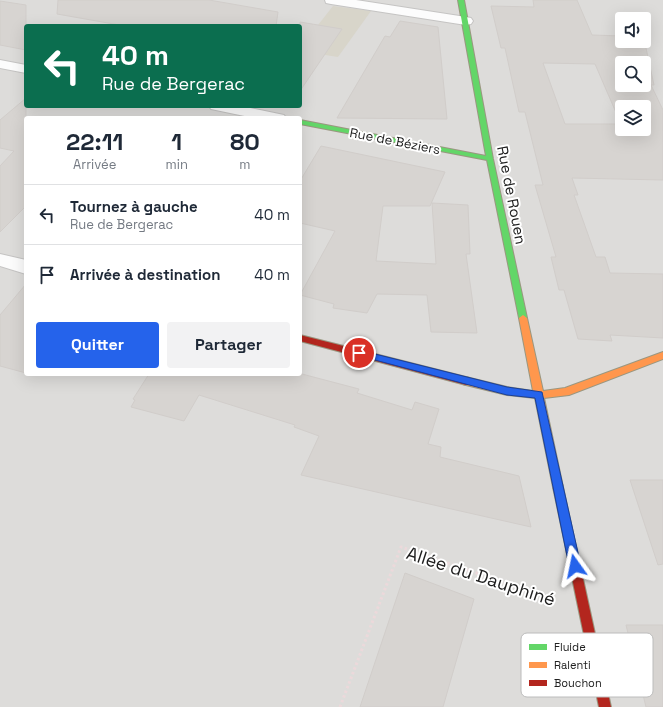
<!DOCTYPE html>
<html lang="fr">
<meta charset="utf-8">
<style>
:root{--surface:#fff;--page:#f2f2f3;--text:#1f2937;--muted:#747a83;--line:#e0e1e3;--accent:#2563eb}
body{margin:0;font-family:"Space Grotesk",sans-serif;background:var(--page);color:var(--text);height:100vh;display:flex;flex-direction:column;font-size:15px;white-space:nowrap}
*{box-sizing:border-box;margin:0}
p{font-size:13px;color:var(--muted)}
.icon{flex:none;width:22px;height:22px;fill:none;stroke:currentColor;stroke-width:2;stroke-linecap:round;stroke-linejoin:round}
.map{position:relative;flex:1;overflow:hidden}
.sheet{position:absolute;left:24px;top:116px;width:278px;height:260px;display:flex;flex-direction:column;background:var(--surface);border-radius:4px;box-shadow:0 4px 16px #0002}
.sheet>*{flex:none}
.hud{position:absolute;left:24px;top:24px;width:278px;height:84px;border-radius:4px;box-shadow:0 4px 16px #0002;background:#0b6e4f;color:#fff;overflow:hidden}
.buttons{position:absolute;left:615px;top:12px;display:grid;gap:8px}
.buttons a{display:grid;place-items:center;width:36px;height:36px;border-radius:4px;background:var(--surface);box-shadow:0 4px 16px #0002;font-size:20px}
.pin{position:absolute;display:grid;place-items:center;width:34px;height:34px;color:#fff;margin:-17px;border:2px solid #fff;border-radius:50%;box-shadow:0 1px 4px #0007}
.me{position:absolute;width:44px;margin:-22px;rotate:348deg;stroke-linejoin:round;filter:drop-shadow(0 0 3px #0008)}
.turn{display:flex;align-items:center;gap:14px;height:84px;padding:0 12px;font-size:18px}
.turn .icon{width:52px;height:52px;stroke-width:2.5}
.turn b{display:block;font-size:28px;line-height:34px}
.eta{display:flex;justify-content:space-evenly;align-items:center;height:68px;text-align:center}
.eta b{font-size:24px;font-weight:700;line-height:28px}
.button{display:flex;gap:8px;margin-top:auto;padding:8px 12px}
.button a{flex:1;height:46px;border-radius:4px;background:var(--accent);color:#fff;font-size:16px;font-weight:700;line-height:46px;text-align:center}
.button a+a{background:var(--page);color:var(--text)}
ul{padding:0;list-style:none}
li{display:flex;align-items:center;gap:12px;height:60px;padding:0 12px;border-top:1px solid var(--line)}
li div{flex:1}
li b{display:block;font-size:15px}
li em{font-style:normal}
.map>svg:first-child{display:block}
.residential{fill:#dddcda;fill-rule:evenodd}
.construction{fill:#d8d5ca}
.building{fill:#d7d4d1;stroke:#d1cdca;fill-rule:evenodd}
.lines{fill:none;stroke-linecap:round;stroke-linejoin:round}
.street-casing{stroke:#c5c4c3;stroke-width:2}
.fast-casing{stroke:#9a9780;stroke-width:2}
.slow-casing{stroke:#9a9780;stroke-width:2}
.jam-casing{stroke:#9a9780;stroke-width:2}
.path{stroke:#ecd9db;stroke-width:3;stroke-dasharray:2.5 2.5;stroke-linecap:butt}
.street{fill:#fcfcfc;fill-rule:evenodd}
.fast{fill:#63d668;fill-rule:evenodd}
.slow{fill:#ff974d;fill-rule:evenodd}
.jam{fill:#b3261e;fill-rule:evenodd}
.route{fill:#2563eb;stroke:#184099}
.labels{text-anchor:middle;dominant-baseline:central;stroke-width:4;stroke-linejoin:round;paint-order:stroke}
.far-street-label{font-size:13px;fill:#202020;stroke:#fff}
.street-label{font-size:15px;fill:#202020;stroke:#fff}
.near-street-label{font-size:18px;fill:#202020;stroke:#fff}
.key{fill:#fff;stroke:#bcbcbc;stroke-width:1}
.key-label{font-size:11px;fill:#202020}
</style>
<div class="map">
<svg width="663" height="707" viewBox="0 0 663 707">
<rect width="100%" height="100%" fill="#eeece9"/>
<path class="residential" d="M0,0H663V707H0ZM622,19H644V41H622ZM26,26H300V106H26ZM622,63H644V85H622ZM622,107H644V129H622ZM26,118H300V374H26Z"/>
<polygon class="construction" points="333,6 371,11 338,57 300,51 300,48"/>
<g class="building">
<polygon points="58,0 209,0 278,12 276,26 125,26 57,14"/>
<path d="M533,0H577L592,35L622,36V41H644V39L654,85H651L663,110V180L572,178L578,195H574L596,257H605L610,273L663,274V338L610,335L612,341L578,339L564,290H559L551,257H556L535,185H543L525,112H519L505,48H501L491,6L534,7ZM543,63L595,64L621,124H565ZM622,63H644V85H622ZM622,107H644V129H622Z"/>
<polygon points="0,1 26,5 26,50 0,45"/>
<polygon points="400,21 438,27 447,119 337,118 385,36 390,37"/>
<polygon points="300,22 342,29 300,91"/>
<polygon points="26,98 26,206 0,232 0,166 14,151 0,148 0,120"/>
<polygon points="321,146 445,172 430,206 383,206 376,261 436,264 432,203 468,205 470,254 466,254 477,333 431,332 427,295 377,294 367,313 333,308 334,304 300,295 335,231 300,223 300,181"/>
<polygon points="26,284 26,373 0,366 0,315"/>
<polygon points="149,374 302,374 359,389 357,393 412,410 415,402 439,409 428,444 441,447 440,457 519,476 531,527 301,475 319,436 294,427 295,425 199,395 184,421 131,407 135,400 133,399"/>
<polygon points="630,480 663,480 663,564 658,565"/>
<polygon points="405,573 474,599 443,707 360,707"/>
<polygon points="626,625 663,625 663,707 646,707"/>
</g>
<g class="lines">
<defs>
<g id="street">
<polygon points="325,0 356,0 466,17 471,18 473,21 471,24 466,25 331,4 326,3"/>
<polygon points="0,60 26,65 26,73 0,68"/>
<polygon points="209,106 241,106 284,115 286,118 254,118 211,109"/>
<polygon points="0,254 26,260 26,274 0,266"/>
</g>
<polygon id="fast" points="458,0 464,0 493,159 527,318 523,321 519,318 487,160 300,124 300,120 486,156"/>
<polygon id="slow" points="523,315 527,318 543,391 565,388 663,352 663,359 569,395 544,398 563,487 562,490 558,491 554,490 553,487 535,398 507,395 466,385 463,384 461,381 463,378 466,377 507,387 533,391 519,318"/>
<g id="jam">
<polygon points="300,335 466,377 469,378 471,381 469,384 466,385 300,341"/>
<polygon points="558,483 562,484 563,487 611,707 599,707 553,487 554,484"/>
</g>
</defs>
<use href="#street" class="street-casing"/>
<use href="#fast" class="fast-casing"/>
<use href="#slow" class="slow-casing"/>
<use href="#jam" class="jam-casing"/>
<polyline class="path" points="340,707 401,547 549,598"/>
<use href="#street" class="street"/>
<use href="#fast" class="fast"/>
<use href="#slow" class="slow"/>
<use href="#jam" class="jam"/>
</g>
<polygon class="route" points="359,350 507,387 542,392 581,566 579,570 575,571 571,570 569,566 535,398 507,395 356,355 355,353 356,351"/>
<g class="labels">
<g class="far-street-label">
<text transform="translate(395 141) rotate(11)">Rue de Béziers</text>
</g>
<g class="street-label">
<text transform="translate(512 195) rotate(79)">Rue de Rouen</text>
</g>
<g class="near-street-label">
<text transform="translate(481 576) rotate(18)">Allée du Dauphiné</text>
</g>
</g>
<rect x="521" y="633" width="132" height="64" rx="6" class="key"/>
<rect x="529" y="644" width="18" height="6" fill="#63d668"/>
<rect x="529" y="662" width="18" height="6" fill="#ff974d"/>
<rect x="529" y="680" width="18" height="6" fill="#b3261e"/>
<g class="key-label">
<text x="554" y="651">Fluide</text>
<text x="554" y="669">Ralenti</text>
<text x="554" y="687">Bouchon</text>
</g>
</svg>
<div class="buttons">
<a><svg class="icon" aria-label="sound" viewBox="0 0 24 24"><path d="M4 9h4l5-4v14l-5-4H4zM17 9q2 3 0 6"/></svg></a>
<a><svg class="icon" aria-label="search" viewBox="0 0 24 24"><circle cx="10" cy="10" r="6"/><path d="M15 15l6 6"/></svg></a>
<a><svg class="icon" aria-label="layers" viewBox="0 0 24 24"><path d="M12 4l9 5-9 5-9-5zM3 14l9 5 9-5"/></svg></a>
</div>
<div class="pin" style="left:359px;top:353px;background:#d93025"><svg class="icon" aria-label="arrive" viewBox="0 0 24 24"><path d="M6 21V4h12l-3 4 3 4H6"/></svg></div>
<svg class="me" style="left:575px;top:566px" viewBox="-20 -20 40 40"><path d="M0-17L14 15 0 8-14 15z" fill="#2563eb" stroke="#fff" stroke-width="4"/></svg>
<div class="hud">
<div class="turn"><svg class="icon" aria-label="left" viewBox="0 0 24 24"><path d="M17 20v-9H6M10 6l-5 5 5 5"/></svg><div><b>40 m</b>Rue de Bergerac</div></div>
</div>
<section class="sheet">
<div class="eta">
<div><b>22:11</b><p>Arrivée</p></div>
<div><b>1</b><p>min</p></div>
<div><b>80</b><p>m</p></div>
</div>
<ul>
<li><svg class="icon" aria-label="left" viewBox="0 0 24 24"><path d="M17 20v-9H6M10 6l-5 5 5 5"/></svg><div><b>Tournez à gauche</b><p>Rue de Bergerac</p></div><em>40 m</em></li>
<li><svg class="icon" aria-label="arrive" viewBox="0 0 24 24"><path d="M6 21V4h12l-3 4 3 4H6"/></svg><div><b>Arrivée à destination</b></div><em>40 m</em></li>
</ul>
<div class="button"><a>Quitter</a><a>Partager</a></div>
</section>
</div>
